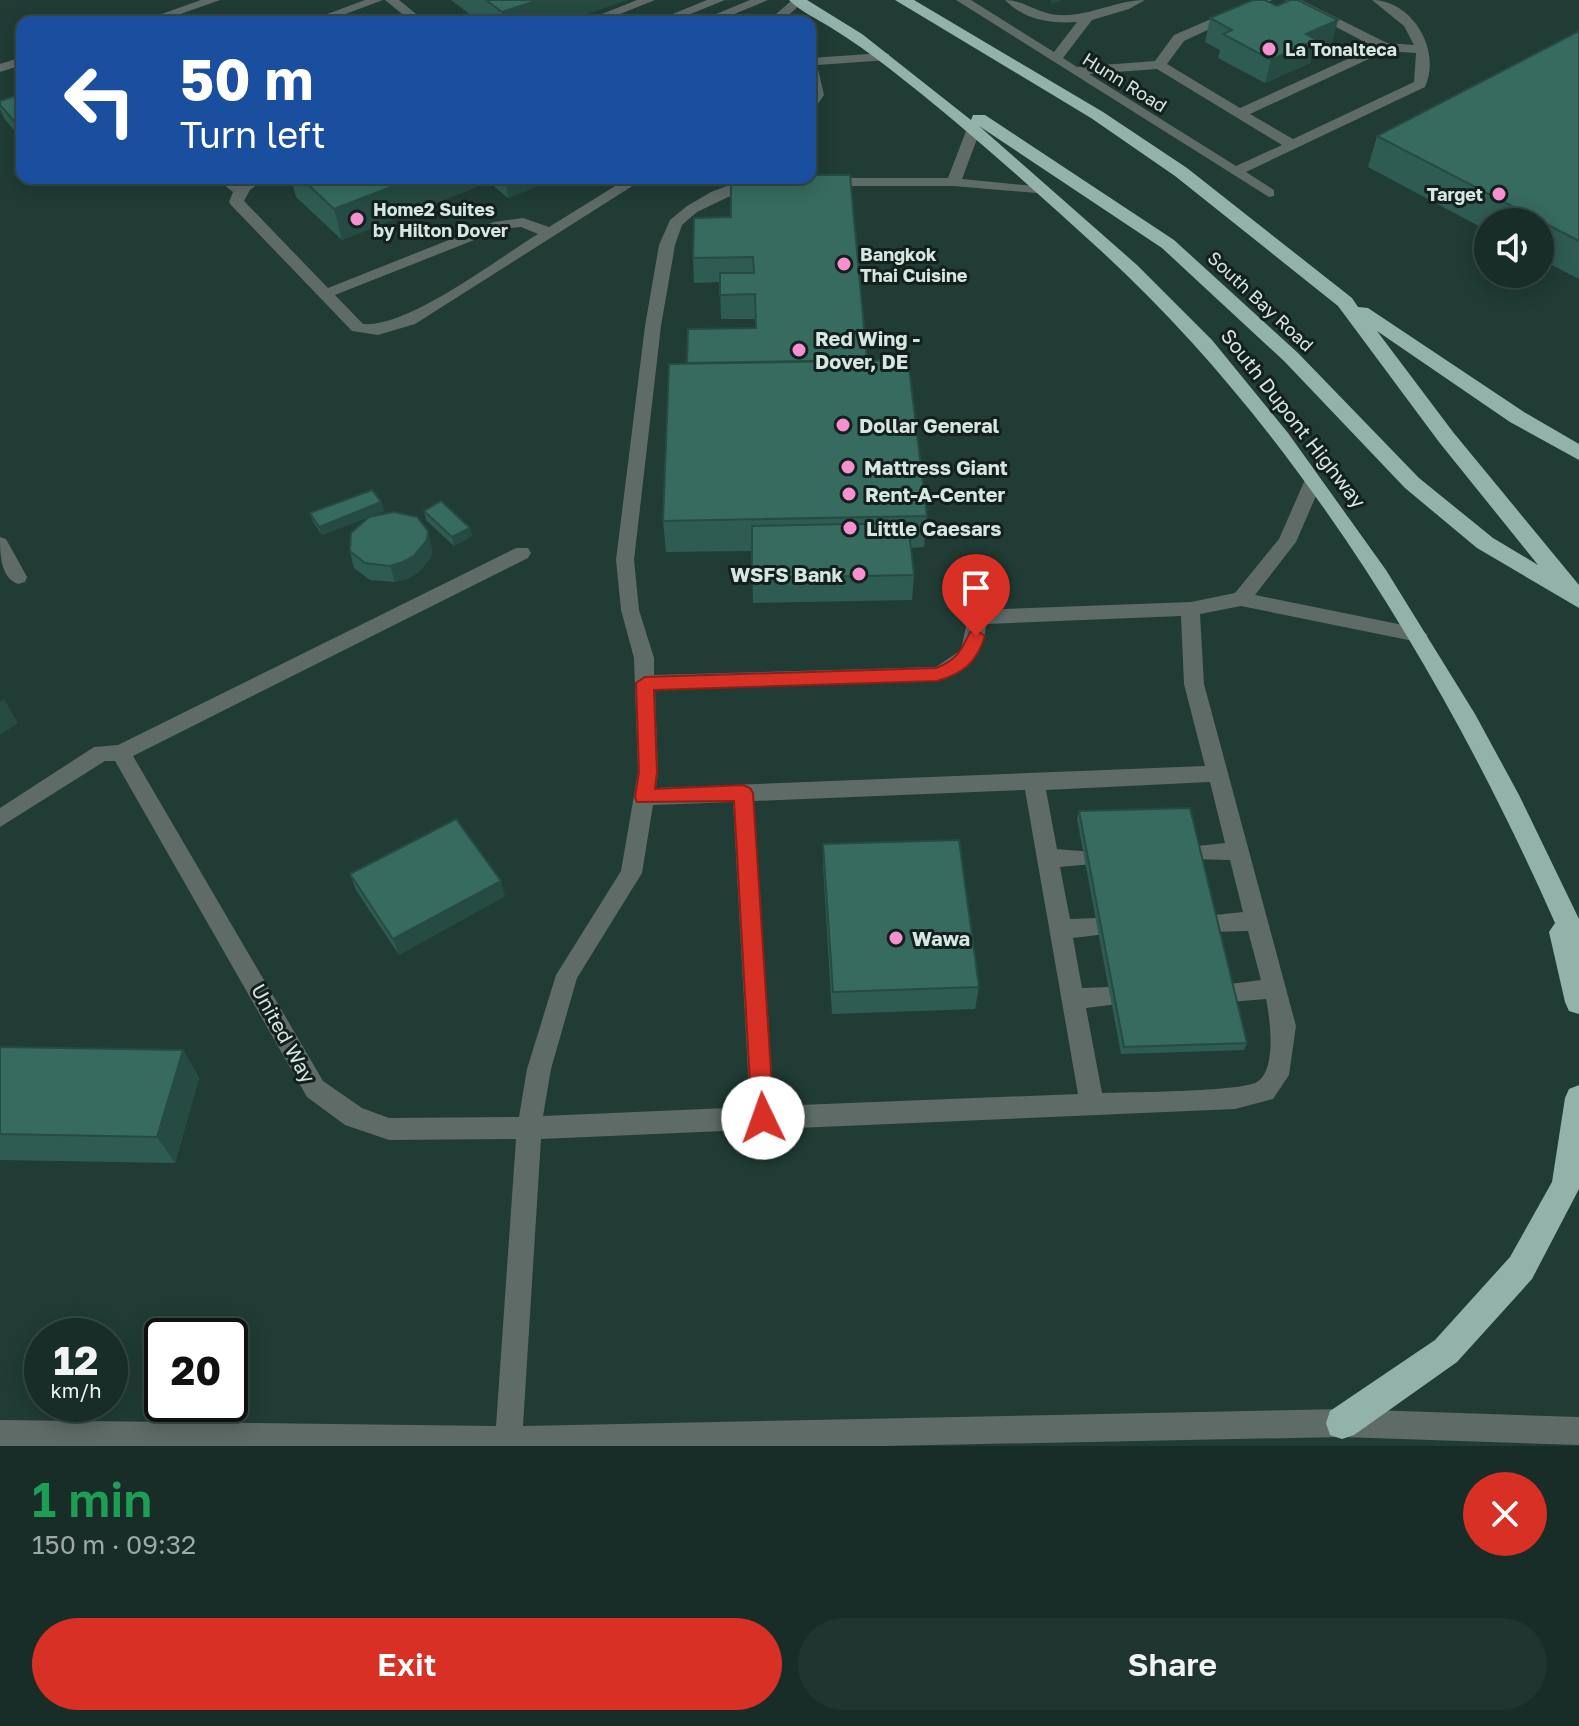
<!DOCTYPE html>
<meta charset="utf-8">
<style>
:root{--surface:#182d28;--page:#213530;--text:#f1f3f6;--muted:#9fa8a8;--line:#364945;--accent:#d93025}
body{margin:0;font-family:"Golos Text",sans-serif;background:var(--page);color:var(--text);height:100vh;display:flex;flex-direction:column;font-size:30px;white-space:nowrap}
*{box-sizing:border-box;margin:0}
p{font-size:26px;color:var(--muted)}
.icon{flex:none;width:44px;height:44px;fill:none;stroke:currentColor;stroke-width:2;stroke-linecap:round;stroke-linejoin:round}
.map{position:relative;height:1446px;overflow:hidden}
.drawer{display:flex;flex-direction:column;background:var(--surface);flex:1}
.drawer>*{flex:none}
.top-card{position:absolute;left:16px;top:16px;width:800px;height:168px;border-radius:16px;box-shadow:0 4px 20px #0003,0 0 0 2px var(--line);background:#1a4fa0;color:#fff;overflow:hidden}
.tools{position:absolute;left:1474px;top:208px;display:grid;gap:16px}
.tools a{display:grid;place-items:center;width:80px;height:80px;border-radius:50%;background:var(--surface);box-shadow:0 4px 20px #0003,0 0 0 2px var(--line);font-size:40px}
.speed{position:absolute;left:24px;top:1318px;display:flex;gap:16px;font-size:40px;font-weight:700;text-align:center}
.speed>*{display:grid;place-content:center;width:104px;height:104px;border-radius:50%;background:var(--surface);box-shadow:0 4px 20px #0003,0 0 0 2px var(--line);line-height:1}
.speed small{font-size:20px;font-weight:400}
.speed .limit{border:4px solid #111;border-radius:12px;background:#fff;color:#111}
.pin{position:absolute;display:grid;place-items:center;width:68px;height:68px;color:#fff;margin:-82px -34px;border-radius:50% 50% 50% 0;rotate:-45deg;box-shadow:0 0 8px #0007}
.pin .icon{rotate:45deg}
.me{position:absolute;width:88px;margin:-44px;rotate:357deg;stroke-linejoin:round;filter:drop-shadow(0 0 6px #0008)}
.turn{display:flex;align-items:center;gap:28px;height:168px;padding:0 32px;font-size:36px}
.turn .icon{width:104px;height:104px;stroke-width:2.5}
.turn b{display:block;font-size:56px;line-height:68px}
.round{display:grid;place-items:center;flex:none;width:84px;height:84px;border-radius:42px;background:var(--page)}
.summary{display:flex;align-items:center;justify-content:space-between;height:136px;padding:0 32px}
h1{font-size:48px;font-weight:600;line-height:60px;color:#1e9e55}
.cta{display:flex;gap:16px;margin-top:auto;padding:16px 32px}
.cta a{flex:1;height:92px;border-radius:48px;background:var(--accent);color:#fff;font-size:32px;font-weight:600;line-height:92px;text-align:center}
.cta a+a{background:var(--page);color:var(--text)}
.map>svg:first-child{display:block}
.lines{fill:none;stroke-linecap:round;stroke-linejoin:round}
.minor{fill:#5e6b67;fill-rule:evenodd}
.highway{fill:#93b2aa;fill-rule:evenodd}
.wall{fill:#2f5c52}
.shaded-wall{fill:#264b42}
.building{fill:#376b5f;stroke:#264b42;stroke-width:2}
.route{fill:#d93025;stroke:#8d1f18;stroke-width:2}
.poi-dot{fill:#f690cf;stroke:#14201d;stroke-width:3}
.labels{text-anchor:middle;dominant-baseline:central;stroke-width:6;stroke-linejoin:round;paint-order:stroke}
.far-poi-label{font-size:18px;font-weight:bold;fill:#d6e6e1;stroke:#14201d;text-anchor:start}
.far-street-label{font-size:18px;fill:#d6e6e1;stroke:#14201d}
.poi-label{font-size:20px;font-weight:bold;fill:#d6e6e1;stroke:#14201d;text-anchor:start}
.street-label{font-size:20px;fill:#d6e6e1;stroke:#14201d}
</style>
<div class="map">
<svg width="1579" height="1446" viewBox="0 0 1579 1446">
<rect width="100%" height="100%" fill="#203c35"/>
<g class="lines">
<g class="minor">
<polygon points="201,0 220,0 158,22 139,22"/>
<polygon points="365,0 383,0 324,22 306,22"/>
<polygon points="385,0 399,0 426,22 412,22"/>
<polygon points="637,0 655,0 600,22 582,22"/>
<polygon points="707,0 725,0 671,22 653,22"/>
<polygon points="750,0 768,0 715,22 697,22"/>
<polygon points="792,0 804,1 781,22 767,22"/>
<path d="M956,0H971L1054,52L1077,22C1051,24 1024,20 1005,0C1024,0 1038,14 1058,15C1089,17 1116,0 1145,0L1129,9L1092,20L1063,58L1077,67L1155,61L1174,35L1255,0H1272L1184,41L1167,64L1240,108L1374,47L1285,0H1301L1387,43L1414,45L1404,26L1372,0C1412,0 1442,50 1425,87L1246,172L1274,190V196L1269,197ZM1386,51L1416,53L1414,82L1293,139L1250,114ZM1157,69L1282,145L1236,166L1089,74Z"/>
<polygon points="884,53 889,54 889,60 817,65 824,95 815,108 810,109 810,58"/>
<polygon points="22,57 22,65 0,72 0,64"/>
<polygon points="973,127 980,131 962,179 1044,187 1051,191 1049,194 953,186 826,186 819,182 826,178 948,178 966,131"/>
<path d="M215,178H232L240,183L247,178H266L250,190L244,201L328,288L494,222L523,218L549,227L628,178H645L415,324L378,335L352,331L231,205L229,202L233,192ZM521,227L538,234C497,259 408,328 363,324L335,295L502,229Z"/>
<path d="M758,180L763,181V187L747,188L697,212L682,225L675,245L661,326L634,560L639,610L654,658V675L936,667L961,650L968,617L977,610L1191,602L1235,593L1279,539L1304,482L1313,476L1322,482L1296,542L1255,595L1418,628L1428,635L1418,642L1241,606L1200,614L1204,684L1296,1026L1289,1075L1273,1099L1235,1109L541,1139L523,1426L1342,1409L1579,1417V1445L1342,1437L883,1446H0V1420L496,1426L516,1139L389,1140L345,1125L307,1097L115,761H105L0,827V808L94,747L118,745L516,548H528L531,553L528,558L133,756L323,1081L362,1108L389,1118L519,1117L527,1069L556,975L621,871L638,772L634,658L621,610L616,560L645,326L659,245L670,220L687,206L711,192L740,181ZM1181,616L1184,684L1205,766L656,788L658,772L655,690L937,681C967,672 984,656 986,624ZM1210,782L1225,843L1188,847L1185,853L1188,859L1230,860L1243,912L1205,916L1202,923L1205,930L1213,932L1248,931L1261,980L1222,985L1219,992L1222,999L1230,1002L1266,999C1270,1018 1277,1070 1257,1082C1239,1092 1129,1092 1102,1093L1086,1008L1118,1004L1121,997L1118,990L1110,987L1082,988L1073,938L1106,934L1109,927L1106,920L1098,918L1070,919L1060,867L1092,864L1095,858L1092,852L1057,849L1046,790ZM1025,790L1078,1094L774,1106L754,801ZM733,802L750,1107L543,1116L551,1069L577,978L642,873L653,805Z"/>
<path d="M0,537L6,539L27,577L25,582L18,584C0,578 0,552 0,537Z"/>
</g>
<g class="highway">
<path d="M789,0H807L862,34L971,120L973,115H985L1174,240L1298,353L1419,478L1493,538L1538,565L1439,442L1338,306L1175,176L1091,118L895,0H914L1103,112L1187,168L1352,298L1358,307L1368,308L1524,412L1579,444V460L1510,422L1377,331L1453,432L1579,585V608L1477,548L1405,488L1284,361L1162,248L979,126L1137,265L1212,340L1288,433L1386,570L1475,714L1519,795L1579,919V1014L1569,1011L1565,1002L1549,932L1555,923C1447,679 1297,430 1099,249C1031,187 962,125 890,69C871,54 851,40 830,27C817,19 800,11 789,0Z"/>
<polygon points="1579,1085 1579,1189 1532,1279 1457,1362 1354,1435 1342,1439 1330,1435 1326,1423 1330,1411 1435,1340 1510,1257 1552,1182 1565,1098 1569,1089"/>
</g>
</g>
<g class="wall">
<polygon points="451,0 627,0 563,22 480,22"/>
<polygon points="1210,18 1332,43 1312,52 1310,63 1265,83 1218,58 1220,50 1205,42"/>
<polygon points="1579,31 1579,279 1540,259 1540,222 1488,222 1488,231 1368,167 1377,136"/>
<polygon points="22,95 22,140 4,118 0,109 0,101"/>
<polygon points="291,178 557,178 508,198 489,182 342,240 296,197"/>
<polygon points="731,217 867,360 927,516 924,547 911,548 914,575 912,600 753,603 752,551 666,552 663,521 687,363 756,328 756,319 721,319 720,282 694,283 693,258"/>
<polygon points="381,502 384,511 322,535 313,522 310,513"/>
<polygon points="424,511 470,528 472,536 454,546 426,520"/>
<polygon points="432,548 431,557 418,573 407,579 395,582 370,580 354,568 350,551"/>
<polygon points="1079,811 1247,1043 1244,1050 1121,1054 1077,819"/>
<polygon points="823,844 979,987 975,1009 832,1014 823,867"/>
<polygon points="350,874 505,896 399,955 356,890"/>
<polygon points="0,1047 183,1050 199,1078 175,1163 0,1160"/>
</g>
<g class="shaded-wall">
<polygon points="538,0 627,0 563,22 503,22 502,12"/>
<polygon points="1051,0 1062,0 1051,4"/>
<polygon points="1338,20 1332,43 1312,52 1310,63 1265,83 1271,60 1306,34"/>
<polygon points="414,178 489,178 489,182 342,240 334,209"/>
<polygon points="505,178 557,178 508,198"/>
<polygon points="381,502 384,511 322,535 319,527"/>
<polygon points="470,528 472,536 454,546 452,537"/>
<polygon points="428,531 432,548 431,557 418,573 407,579 395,582 390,566"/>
<polygon points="4,699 18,723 0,735 0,702"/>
<polygon points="501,881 505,896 399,955 393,939"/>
<polygon points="183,1050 199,1078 175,1163 157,1137"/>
</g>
<g class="building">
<polygon points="486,0 538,0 502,12"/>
<polygon points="1253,0 1265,0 1277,6 1290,0 1298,0 1338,20 1306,34 1316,40 1271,60 1223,34 1232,30 1210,18"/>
<polygon points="1579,31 1579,241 1377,136"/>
<polygon points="21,94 22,95 22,130 0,105 0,101"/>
<polygon points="810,175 850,175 867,360 687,363 688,329 756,328 755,294 720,295 720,273 754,273 753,257 693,258 694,218 731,217 731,178 810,178"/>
<polygon points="301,178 414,178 334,209"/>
<polygon points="908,360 927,516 663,521 669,364"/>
<polygon points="372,490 381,502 319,527 310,513"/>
<polygon points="441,501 470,528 452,537 424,511"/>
<polygon points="394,512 417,517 428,531 427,540 414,556 403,562 390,566 365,563 350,551 351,533 369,517"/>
<polygon points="908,523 914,575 752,578 752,526"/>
<polygon points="1190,808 1247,1043 1124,1047 1079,811"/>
<polygon points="456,819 501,881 393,939 350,874"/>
<polygon points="959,840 979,987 833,992 823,844"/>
<polygon points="0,1047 183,1050 157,1137 0,1134"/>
</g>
<path class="route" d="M976,630L985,636C976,663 964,673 937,681L654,690L657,772L655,789L743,785L750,788L753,793L774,1118L771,1125L763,1128L755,1125L752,1118L734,801L637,802L635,797L639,772L636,683L645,677L936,668C957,660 961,651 970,632Z"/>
<g class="poi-dot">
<circle cx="1269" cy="49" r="8"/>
<circle cx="1499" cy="194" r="8"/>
<circle cx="357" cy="219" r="8"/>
<circle cx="844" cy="264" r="8"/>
<circle cx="799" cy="350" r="8"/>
<circle cx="843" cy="425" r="8"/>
<circle cx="848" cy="467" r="8"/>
<circle cx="849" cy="494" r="8"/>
<circle cx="850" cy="528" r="8"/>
<circle cx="859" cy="574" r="8"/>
<circle cx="896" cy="938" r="8"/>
</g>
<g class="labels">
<g class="far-poi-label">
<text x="1285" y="49">La Tonalteca</text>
<text x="1483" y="194" text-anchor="end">Target</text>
<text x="373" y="209">Home2 Suites<tspan x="373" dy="21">by Hilton Dover</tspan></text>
<text x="860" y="254">Bangkok<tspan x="860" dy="21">Thai Cuisine</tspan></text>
</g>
<g class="far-street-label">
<text transform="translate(1125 82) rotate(32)">Hunn Road</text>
<text transform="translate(1261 301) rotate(43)">South Bay Road</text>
</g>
<g class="poi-label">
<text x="815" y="338">Red Wing -<tspan x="815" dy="23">Dover, DE</tspan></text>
<text x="859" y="425">Dollar General</text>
<text x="864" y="467">Mattress Giant</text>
<text x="865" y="494">Rent-A-Center</text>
<text x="866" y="528">Little Caesars</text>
<text x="843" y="574" text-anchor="end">WSFS Bank</text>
<text x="912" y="938">Wawa</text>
</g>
<g class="street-label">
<text transform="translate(1294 418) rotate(52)">South Dupont Highway</text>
<text transform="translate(284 1033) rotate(61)">United Way</text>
</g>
</g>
</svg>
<div class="tools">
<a><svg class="icon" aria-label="sound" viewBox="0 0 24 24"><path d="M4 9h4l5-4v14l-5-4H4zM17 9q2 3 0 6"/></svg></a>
</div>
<div class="speed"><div>12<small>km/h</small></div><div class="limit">20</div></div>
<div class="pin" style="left:976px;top:636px;background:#d93025"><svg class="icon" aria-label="arrive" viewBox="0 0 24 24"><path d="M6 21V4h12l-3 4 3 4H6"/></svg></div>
<svg class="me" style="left:763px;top:1118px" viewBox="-20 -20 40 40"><circle r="19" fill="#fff"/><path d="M0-13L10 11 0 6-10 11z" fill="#d93025"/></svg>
<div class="top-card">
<div class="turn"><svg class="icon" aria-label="left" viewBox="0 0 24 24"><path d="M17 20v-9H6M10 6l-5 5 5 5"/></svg><div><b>50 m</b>Turn left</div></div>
</div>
</div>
<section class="drawer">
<div class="summary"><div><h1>1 min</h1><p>150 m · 09:32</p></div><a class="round" style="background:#d93025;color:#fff"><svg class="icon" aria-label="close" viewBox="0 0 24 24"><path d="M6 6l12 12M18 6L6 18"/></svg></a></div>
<div class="cta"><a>Exit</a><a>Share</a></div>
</section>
